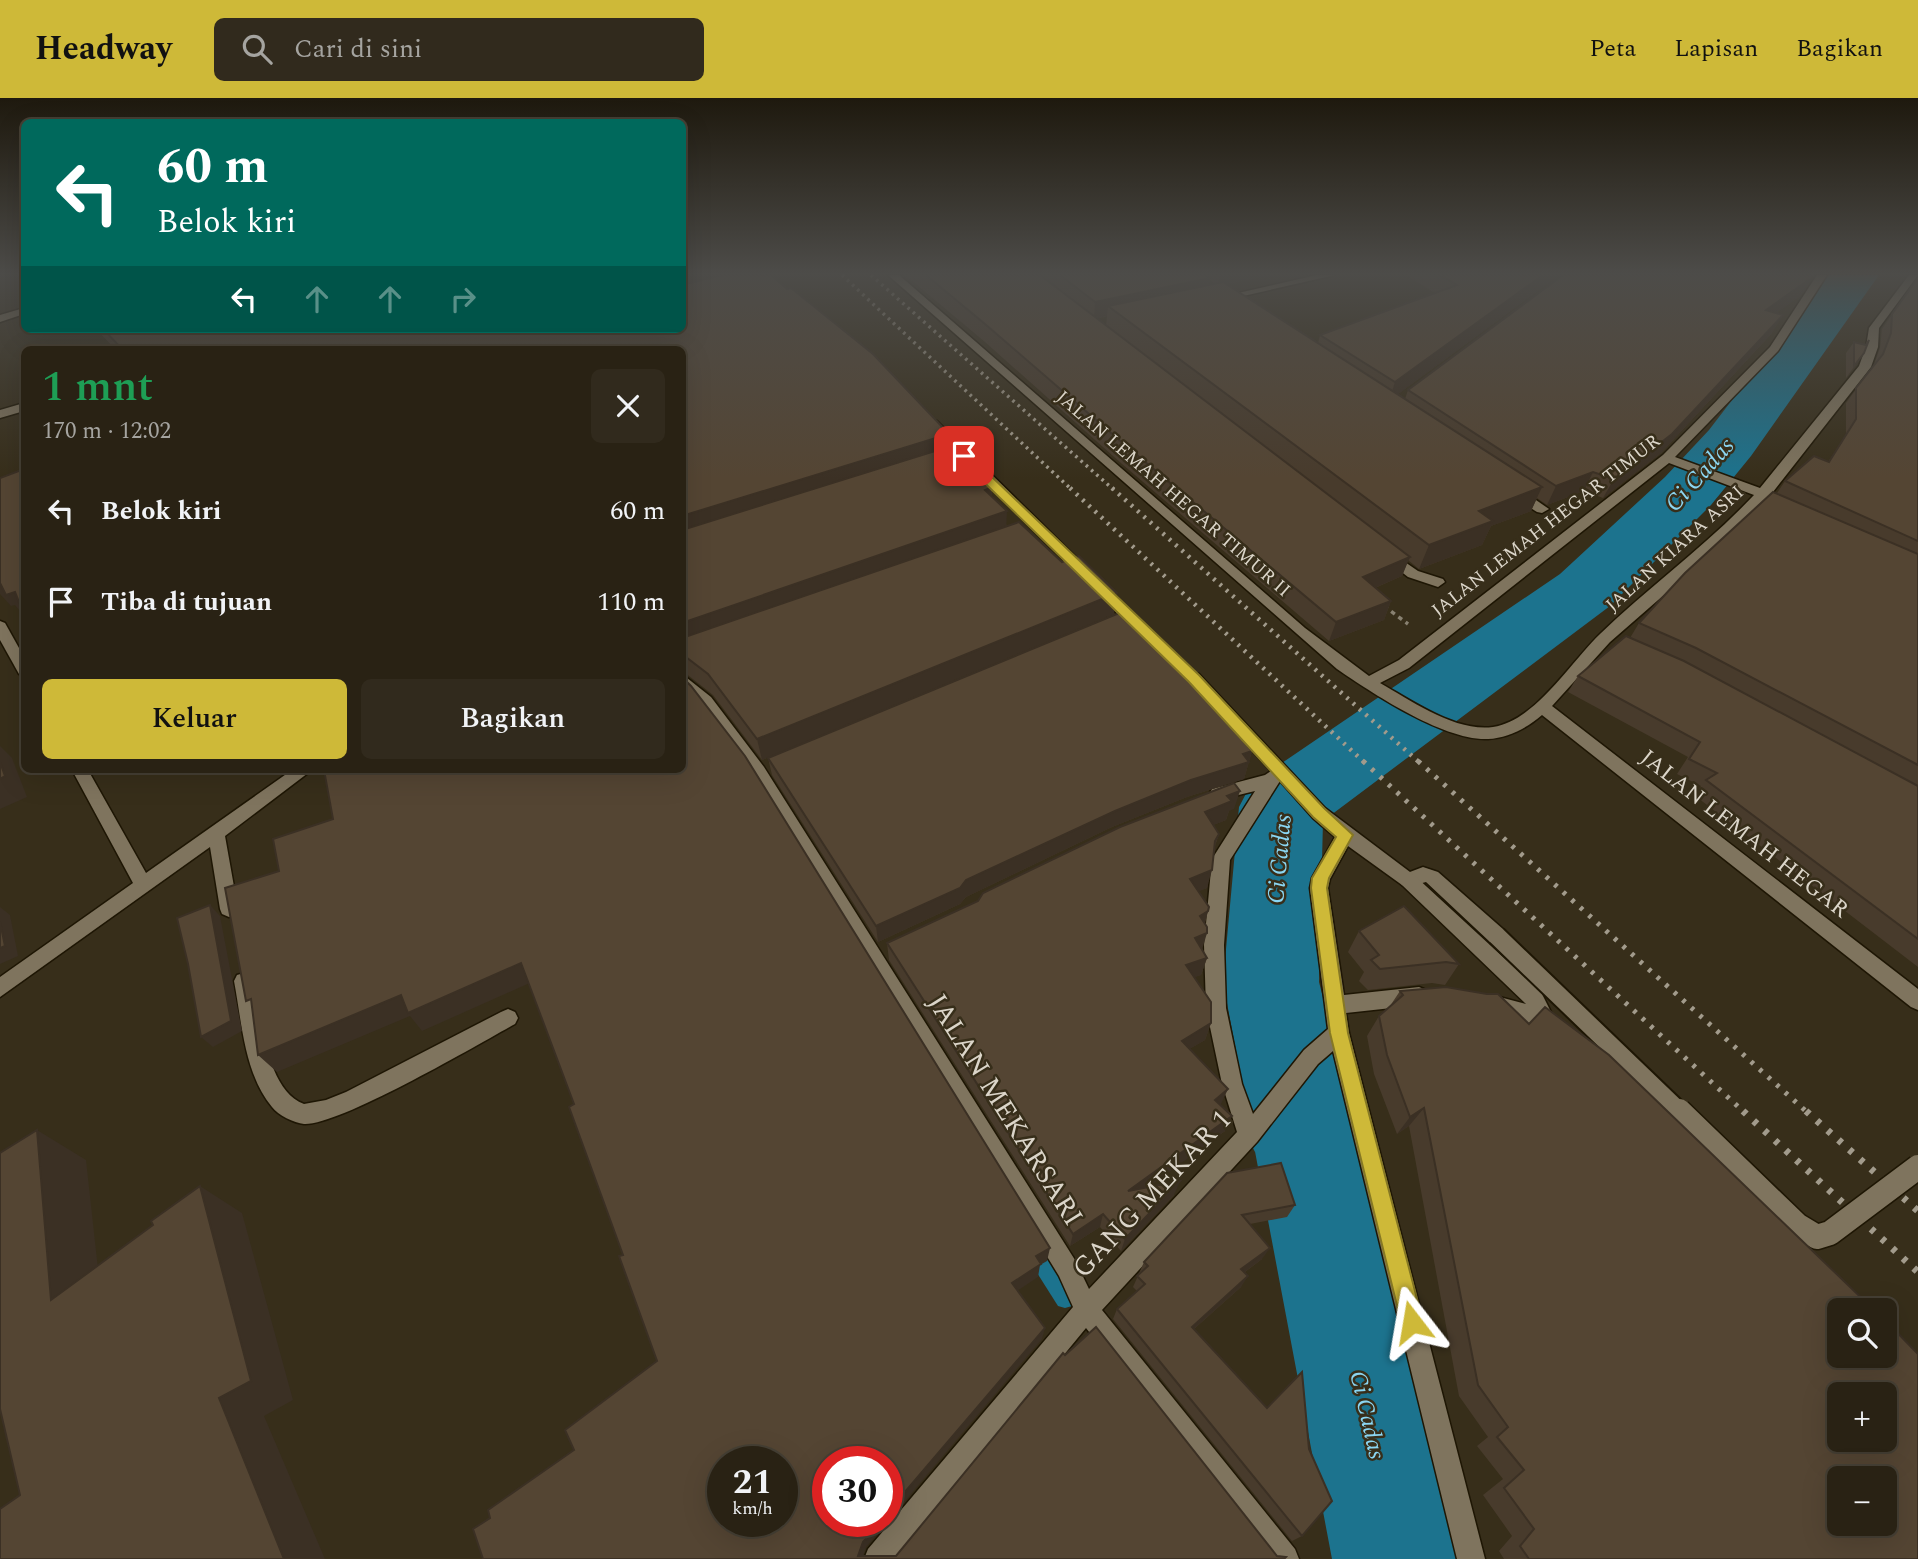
<!DOCTYPE html>
<html lang="id">
<meta charset="utf-8">
<style>
:root{--surface:#292214;--page:#312a1d;--text:#f1f3f6;--muted:#a5a4a0;--line:#453f34;--accent:#ceb938}
body{margin:0;font-family:Spectral,serif;background:var(--page);color:var(--text);height:100vh;display:flex;flex-direction:column;font-size:26px;white-space:nowrap}
*{box-sizing:border-box;margin:0}
p{font-size:23px;color:var(--muted)}
.icon{flex:none;width:38px;height:38px;fill:none;stroke:currentColor;stroke-width:2;stroke-linecap:round;stroke-linejoin:round}
.map{position:relative;flex:1;overflow:hidden}
.drawer{position:absolute;left:21px;top:248px;width:665px;height:427px;display:flex;flex-direction:column;background:var(--surface);border-radius:10px;box-shadow:0 7px 28px #0002,0 0 0 2px var(--line)}
.drawer>*{flex:none}
.top-card{position:absolute;left:21px;top:21px;width:665px;height:214px;border-radius:10px;box-shadow:0 7px 28px #0002,0 0 0 2px var(--line);background:#00695c;color:#fff;overflow:hidden}
.buttons{position:absolute;left:1827px;top:1200px;display:grid;gap:14px}
.buttons a{display:grid;place-items:center;width:70px;height:70px;border-radius:10px;background:var(--surface);box-shadow:0 7px 28px #0002,0 0 0 2px var(--line);font-size:35px}
.speed{position:absolute;left:707px;top:1348px;display:flex;gap:14px;font-size:35px;font-weight:700;text-align:center}
.speed>*{display:grid;place-content:center;width:91px;height:91px;border-radius:50%;background:var(--surface);box-shadow:0 7px 28px #0002,0 0 0 2px var(--line);line-height:1}
.speed small{font-size:18px;font-weight:400}
.speed .limit{border:10px solid #d22;background:#fff;color:#111}
.pin{position:absolute;display:grid;place-items:center;width:60px;height:60px;color:#fff;margin:-30px;border-radius:14px;box-shadow:0 4px 10px #0006}
.me{position:absolute;width:77px;margin:-38px;rotate:346deg;stroke-linejoin:round;filter:drop-shadow(0 0 5px #0008)}
.turn{display:flex;align-items:center;gap:24px;height:147px;padding:0 21px;font-size:32px}
.turn .icon{width:91px;height:91px;stroke-width:2.5}
.turn b{display:block;font-size:49px;line-height:60px}
.lanes{display:flex;align-items:center;height:66px;padding:0 21px;background:#0003;justify-content:center;gap:35px;direction:ltr}
.lanes .off{opacity:.35}
.round{display:grid;place-items:center;flex:none;width:74px;height:74px;border-radius:10px;background:var(--page)}
.head{display:flex;align-items:center;justify-content:space-between;height:119px;padding:0 21px}
h1{font-size:42px;font-weight:600;line-height:52px;color:#1e9e55}
.primary-button{display:flex;gap:14px;margin-top:auto;padding:14px 21px}
.primary-button a{flex:1;height:80px;border-radius:10px;background:var(--accent);color:#111;font-size:28px;font-weight:600;line-height:80px;text-align:center}
.primary-button a+a{background:var(--page);color:var(--text)}
ul{padding:0;list-style:none}
li{display:flex;align-items:center;gap:21px;height:91px;padding:0 21px}
li div{flex:1}
li b{display:block;font-size:26px}
li em{font-style:normal}
header{display:flex;align-items:center;gap:42px;box-sizing:border-box;height:98px;padding:0 35px;background:var(--accent);color:#111}
header strong{font-size:33px}
nav{display:flex;gap:38px;margin-inline-start:auto;font-size:24px}
.search{width:490px;height:63px;background:var(--page);display:flex;align-items:center;gap:18px;box-sizing:border-box;padding:0 24px;border-radius:10px;color:var(--muted);font-size:26px}
.map>svg:first-child{display:block}
.lines{fill:none;stroke-linecap:round;stroke-linejoin:round}
.stream{fill:#1c738e;fill-rule:evenodd}
.river{fill:#1c738e;fill-rule:evenodd}
.pedestrian-casing{stroke:#1e1604;stroke-width:3}
.minor-casing{stroke:#1e1604;stroke-width:3}
.path{stroke:#888171;stroke-width:3.5;stroke-dasharray:4.5 4.5;stroke-linecap:butt}
.pedestrian{fill:#7f745e;fill-rule:evenodd}
.minor{fill:#7f745e;fill-rule:evenodd}
.rail-far3{stroke:#a29b8c;stroke-width:3.5;stroke-dasharray:2.5 4.5;stroke-linecap:butt}
.rail-far2{stroke:#a29b8c;stroke-width:4.5;stroke-dasharray:2.5 6;stroke-linecap:butt}
.rail-far1{stroke:#a29b8c;stroke-width:5;stroke-dasharray:3.5 8;stroke-linecap:butt}
.rail{stroke:#a29b8c;stroke-width:7;stroke-dasharray:4.5 10;stroke-linecap:butt}
.pedestrian-bridge-far1-casing{stroke:#1e1604;stroke-width:22;stroke-linecap:butt}
.pedestrian-bridge-casing{stroke:#1e1604;stroke-width:27;stroke-linecap:butt}
.pedestrian-bridge-far1{stroke:#7f745e;stroke-width:18}
.pedestrian-bridge{stroke:#7f745e;stroke-width:24}
.wall{fill:#483b2c;fill-rule:evenodd}
.shaded-wall{fill:#3b3024}
.building{fill:#544533;stroke:#3b3024;stroke-width:2;fill-rule:evenodd}
.route{fill:#ceb938;stroke:#867824;stroke-width:2}
.labels{text-anchor:middle;dominant-baseline:central;stroke-width:5;stroke-linejoin:round;paint-order:stroke}
.far-street-label{font-size:19px;fill:#dbd5c9;stroke:#372e1a}
.street-label{font-size:23px;fill:#dbd5c9;stroke:#372e1a}
.water-label{font-size:24px;font-style:italic;fill:#8bd6f2;stroke:#372e1a}
.near-street-label{font-size:28px;fill:#dbd5c9;stroke:#372e1a}
</style>
<header>
<strong>Headway</strong>
<div class="search"><svg class="icon" aria-label="search" viewBox="0 0 24 24"><circle cx="10" cy="10" r="6"/><path d="M15 15l6 6"/></svg>Cari di sini</div>
<nav><a>Peta</a><a>Lapisan</a><a>Bagikan</a></nav>
</header>
<div class="map">
<svg width="1918" height="1461" viewBox="0 0 1918 1461">
<rect width="100%" height="100%" fill="#372e1a"/>
<g class="lines">
<g class="stream">
<polygon points="1297,998 1303,1000 1305,1006 1303,1012 1267,1054 1261,1056 1255,1054 1252,1048 1255,1042 1291,1000"/>
<polygon points="1034,1143 1041,1145 1072,1194 1074,1201 1072,1208 1065,1210 1058,1208 1027,1159 1025,1152 1027,1145"/>
</g>
<polygon class="river" points="1828,177 1879,177 1751,358 1711,407 1610,508 1323,723 1319,884 1466,1461 1332,1461 1223,884 1239,709 1251,686 1560,476 1665,379 1709,332"/>
<defs>
<polygon id="pedestrian" points="1423,769 1438,774 1504,832 1506,838 1504,844 1497,846 1490,844 1426,784 1408,789 1402,787 1399,782 1402,777"/>
<g id="minor">
<path d="M888,177H899L1305,530L1369,578L1399,562L1663,357L1770,249L1817,177H1827L1778,253L1675,359L1760,390L1859,268L1866,249L1869,230L1909,177H1918L1879,230L1878,249L1871,269L1769,399L1712,455L1610,544L1552,608L1918,891V912L1911,909L1542,617C1527,630 1508,640 1488,641C1444,643 1372,595 1337,571ZM1669,365L1754,397C1705,449 1651,487 1600,536C1571,564 1535,623 1493,629C1455,634 1412,603 1380,585L1409,570Z"/>
<polygon points="1317,177 1335,177 1217,204 1212,201"/>
<polygon points="24,210 24,216 0,224 0,217"/>
<polygon points="24,305 24,313 0,320 0,312"/>
<polygon points="933,322 937,323 1145,527 1147,530 1145,533 1135,533 929,329 927,326"/>
<polygon points="1515,390 1520,391 1549,411 1542,415 1537,414 1510,397 1508,394"/>
<polygon points="1386,451 1418,473 1443,481 1445,484 1438,489 1408,479 1381,458 1379,455"/>
<polygon points="0,523 5,525 24,559 24,577 19,576 0,542"/>
<path d="M1194,575L1199,576L1325,710L1414,777L1541,894L1555,922L1552,928L1545,931L1485,912L1482,906L1485,900L1492,897L1526,906L1402,787L1348,748L1330,781L1328,790L1344,897L1419,889L1426,892L1429,898L1426,904L1419,907L1346,915L1349,935L1485,1461H1457L1333,953L1318,966L1257,1044L1102,1212L1295,1451L1299,1461H1268L1086,1230L896,1461H864L868,1451L1073,1209L1059,1178L752,677L699,607L682,591V576L711,599L764,669L1075,1162L1089,1191L1237,1034L1222,986L1206,910L1204,847L1212,761L1255,693L1218,702L1212,701L1209,696L1212,691L1265,677L1271,673L1189,584L1186,580ZM1280,683L1313,720L1335,739L1312,780L1310,790L1328,931L1304,952L1253,1016L1242,986L1226,910L1224,847L1230,762Z"/>
<polygon points="72,672 88,672 146,775 292,672 312,672 225,738 238,811 236,816 229,819 222,816 220,811 210,749 0,899 0,879 133,785"/>
<path d="M244,875L251,877L254,883C261,918 266,992 304,1006L326,1002L346,994L501,914L508,911L515,914L518,920L515,926C477,947 339,1028 304,1026C294,1025 278,1017 272,1009C244,975 242,925 234,883L237,877Z"/>
</g>
</defs>
<use href="#pedestrian" class="pedestrian-casing"/>
<use href="#minor" class="minor-casing"/>
<polyline class="path" points="1384,508 1408,526"/>
<use href="#pedestrian" class="pedestrian"/>
<use href="#minor" class="minor"/>
<g class="rail-far3">
<polyline points="842,177 1072,392"/>
<polyline points="871,177 1114,392"/>
</g>
<g class="rail-far2">
<polyline points="1070,390 1365,665"/>
<polyline points="1112,390 1420,665"/>
</g>
<g class="rail-far1">
<polyline points="1363,663 1745,1015"/>
<polyline points="1418,663 1808,1015"/>
</g>
<g class="rail">
<polyline points="1743,1013 1918,1174"/>
<polyline points="1806,1013 1918,1113"/>
</g>
<defs>
<polyline id="pedestrian-bridge-far1" points="1497,838 1681,1015"/>
<polyline id="pedestrian-bridge" points="1679,1013 1797,1127 1817,1139 1830,1135 1918,1069"/>
</defs>
<use href="#pedestrian-bridge-far1" class="pedestrian-bridge-far1-casing"/>
<use href="#pedestrian-bridge" class="pedestrian-bridge-casing"/>
<use href="#pedestrian-bridge-far1" class="pedestrian-bridge-far1"/>
<use href="#pedestrian-bridge" class="pedestrian-bridge"/>
</g>
<g class="wall">
<path d="M905,177H1271L1226,186L1318,245L1320,237L1435,195L1406,177H1559L1398,296L1405,301L1408,292L1800,198L1776,215L1772,235L1661,355L1603,400L1584,393L1547,407L1537,400L1531,413L1491,428L1482,447L1419,471L1408,462L1402,478L1375,490L1391,503L1384,522L1329,543L1122,366L985,244ZM1209,182L1216,186L1208,187ZM1107,218L1106,228L1097,220L1105,219Z"/>
<polygon points="1918,180 1918,869 1694,697 1701,688 1677,676 1688,659 1568,594 1578,578 1630,540 1639,525 1777,395 1785,383 1828,364 1846,337 1846,305 1874,267 1880,250 1882,231"/>
<polygon points="96,231 318,231 321,234 334,235 332,231 682,231 949,336 950,349 992,398 1007,428 1114,516 762,662 713,597 684,574 682,574 682,252 116,252"/>
<polygon points="1854,244 1864,255 1846,280 1846,255"/>
<polygon points="1209,600 1252,653 1244,681 1187,699 1112,729 966,799 960,806 878,844 772,677 768,660"/>
<polygon points="1234,711 1229,713 1226,722 1213,727 1219,736 1214,751 1207,790 1198,793 1208,813 1205,825 1202,851 1207,860 1201,877 1194,879 1211,925 1205,942 1189,951 1221,1006 1220,1007 1225,1033 1147,1089 1174,1097 1121,1153 1100,1129 1070,1148 889,862 887,845"/>
<polygon points="1359,833 1459,866 1445,887 1432,885 1368,892 1359,883 1364,874 1348,854"/>
<polygon points="1400,893 1918,1461 1504,1461 1499,1453 1512,1438 1483,1397 1503,1381 1477,1348 1488,1339 1459,1298 1409,1028 1397,1036 1374,976 1367,938 1379,918 1390,908"/>
<polygon points="1227,1075 1295,1107 1287,1119 1250,1126 1262,1161 1245,1174 1241,1189 1194,1231 1302,1438 1292,1443 1113,1221 1117,1211 1137,1193 1133,1189 1144,1164"/>
</g>
<g class="shaded-wall">
<polygon points="682,177 752,177 682,197"/>
<polygon points="1220,177 1271,177 1218,187"/>
<polygon points="1543,177 1559,177 1389,303 1395,284"/>
<polygon points="1813,177 1814,177 1800,198 1755,230 1766,212"/>
<polygon points="1210,180 1207,197 1108,208 1107,218 1094,221 1095,204"/>
<polygon points="1783,217 1772,235 1661,355 1603,400 1614,381"/>
<polygon points="204,231 272,231 215,252 203,232"/>
<polygon points="500,231 564,231 507,249 500,234"/>
<polygon points="949,336 950,356 682,441 682,418"/>
<polygon points="1593,374 1584,393 1547,407 1556,388"/>
<polygon points="992,389 992,410 985,392"/>
<polygon points="1542,389 1531,413 1491,428 1482,447 1419,471 1429,447 1479,413"/>
<polygon points="1007,413 1006,434 682,548 682,525"/>
<polygon points="1410,459 1402,478 1356,498 1363,479"/>
<polygon points="0,485 24,502 24,518 15,507 11,508 0,496"/>
<polygon points="1117,495 1114,516 762,662 757,641"/>
<polygon points="1391,503 1384,522 1329,543 1336,524"/>
<polygon points="0,648 12,660 27,699 0,711"/>
<polygon points="1252,653 1244,681 1187,699 1112,729 966,799 960,806 878,844 876,828 966,782 1115,713"/>
<polygon points="1240,693 1234,711 1229,713 1226,722 1199,733 1205,714 1227,698"/>
<polygon points="1212,772 1207,790 1185,799 1190,781"/>
<polygon points="210,807 220,818 242,933 213,949 201,939"/>
<polygon points="0,809 10,817 18,858 0,866"/>
<polygon points="1208,813 1203,831 1200,818"/>
<polygon points="1207,835 1202,852 1195,840"/>
<polygon points="1207,860 1201,877 1181,884 1186,867"/>
<polygon points="521,865 532,884 422,933 410,918 277,974 258,957 401,897"/>
<polygon points="1211,925 1205,942 1176,959 1182,943"/>
<polygon points="1228,991 1221,1006 1208,1017 1215,1002"/>
<polygon points="1424,1010 1409,1028 1397,1036 1410,1019"/>
<polygon points="1232,1018 1225,1033 1124,1107 1128,1093"/>
<polygon points="37,1032 86,1062 104,1225 51,1202"/>
<polygon points="1180,1083 1174,1097 1121,1153 1125,1141"/>
<polygon points="200,1088 242,1115 293,1302 264,1318 325,1461 284,1461 219,1300"/>
<polygon points="1103,1116 1100,1129 1070,1148 1073,1136"/>
<polygon points="1050,1150 1047,1163 1040,1167 1038,1179 1011,1197 1012,1185 1036,1158"/>
<polygon points="1270,1150 1262,1161 1234,1182 1241,1171"/>
<polygon points="1248,1178 1241,1189 1186,1238 1192,1229"/>
<polygon points="1045,1230 1042,1241 866,1449 862,1461 858,1458 863,1444 881,1423 887,1423 887,1415"/>
</g>
<g class="building">
<polygon points="722,177 771,177 787,191 791,190 873,256 949,336 682,418 682,252 123,252 103,231 204,231 203,232 224,235 235,231 318,231 321,234 336,235 339,232 338,231 500,231 500,234 520,235 531,231 682,231 682,187"/>
<polygon points="926,177 1040,177 1410,459 1363,479 1391,503 1336,524 1125,347 985,226"/>
<polygon points="1060,177 1205,177 1210,180 1095,204"/>
<polygon points="1440,177 1543,177 1395,284 1320,237 1457,187"/>
<polygon points="1563,177 1813,177 1810,181 1766,212 1783,217 1672,336 1614,381 1593,374 1556,388 1408,292"/>
<polygon points="1918,180 1918,443 1785,383 1814,358 1829,364 1856,321 1856,290 1883,256 1891,235 1892,216"/>
<polygon points="1223,184 1542,389 1479,413 1493,423 1429,447 1108,208"/>
<polygon points="1869,242 1864,255 1854,268 1854,244 1866,247"/>
<polygon points="951,348 992,389 985,392 1007,413 682,525 682,432"/>
<polygon points="24,371 24,502 19,504 15,494 6,497 0,485 0,380"/>
<polygon points="1773,394 1918,456 1918,667 1696,550 1639,525 1685,475"/>
<polygon points="1019,424 1062,464 1079,458 1117,495 757,641 708,576 682,556 682,540"/>
<polygon points="1129,511 1210,592 1204,595 1252,653 1243,656 1249,664 1191,682 1115,713 966,782 960,790 876,828 768,660"/>
<polygon points="1626,538 1684,563 1918,688 1918,841 1706,682 1717,675 1689,661 1700,644 1578,578"/>
<path d="M682,579L691,588L745,658L1050,1150L1036,1158L1041,1166L1012,1185L1045,1230L887,1415V1363H828V1423H881L863,1444L858,1458H896L1063,1255L1065,1257L1096,1229L1277,1458L1286,1459L1284,1461H483L473,1431L490,1420L488,1412L574,1352L565,1332L657,1263L619,1158L623,1157L569,1009L574,1006L521,865L408,915L401,897L258,957L251,901L246,903L225,790L279,773L273,741L333,721L324,672H682ZM723,1363H782V1423H723Z"/>
<polygon points="0,664 5,678 0,681"/>
<polygon points="1234,685 1240,693 1227,698 1232,703 1205,714 1219,736 1215,743 1212,772 1190,781 1209,809 1208,813 1200,818 1207,829 1207,835 1195,840 1207,860 1186,867 1211,904 1211,925 1182,943 1228,991 1215,1002 1232,1018 1128,1093 1180,1083 1125,1141 1103,1116 1073,1136 887,845 978,803 983,795 1120,729"/>
<polygon points="210,807 231,923 201,939 188,866 177,820"/>
<polygon points="1404,808 1459,866 1446,864 1380,871 1371,862 1379,857 1359,833"/>
<polygon points="0,824 5,848 0,850"/>
<path d="M1446,889L1487,896H1498L1529,926L1545,909L1609,957L1875,1213H1839V1258H1885V1222L1918,1256V1461H1529L1520,1448L1534,1431L1504,1390L1524,1372L1497,1339L1508,1329L1478,1287L1424,1010L1410,1019L1387,957L1379,918L1403,897L1400,893ZM1839,1297H1885V1342H1839ZM1839,1381H1885V1426H1839Z"/>
<polygon points="37,1032 51,1202 153,1127 151,1123 200,1088 251,1283 219,1300 284,1461 0,1461 0,1411 20,1397 0,1311 0,1055"/>
<polygon points="1281,1065 1295,1107 1242,1117 1270,1150 1241,1171 1248,1178 1192,1229 1267,1310 1302,1274 1309,1351 1332,1403 1302,1438 1117,1211 1145,1186 1137,1178 1148,1168 1144,1164 1227,1075"/>
</g>
<linearGradient id="sky" x2="0" y2="1"><stop stop-color="#1e190e"/><stop offset="0.46" stop-color="#4d4c49"/><stop offset="1" stop-color="#4d4c49" stop-opacity="0"/></linearGradient>
<rect width="1918" height="381" fill="url(#sky)"/>
<polygon class="route" points="960,356 968,356 1199,577 1324,710 1353,737 1329,780 1327,790 1348,935 1423,1224 1419,1232 1412,1235 1404,1232 1401,1224 1330,935 1311,790 1312,780 1336,739 1313,719 1189,584 960,361"/>
<g class="labels">
<g class="far-street-label">
<text transform="translate(1173 396) rotate(41)">JALAN LEMAH HEGAR TIMUR II</text>
<text transform="translate(1546 428) rotate(-38)">JALAN LEMAH HEGAR TIMUR</text>
<text transform="translate(1675 451) rotate(-42)">JALAN KIARA ASRI</text>
</g>
<g class="street-label">
<text transform="translate(1744 736) rotate(38)">JALAN LEMAH HEGAR</text>
</g>
<g class="water-label">
<text transform="translate(1700 377) rotate(-48)">Ci Cadas</text>
<text transform="translate(1280 761) rotate(-85)">Ci Cadas</text>
<text transform="translate(1367 1317) rotate(77)">Ci Cadas</text>
</g>
<g class="near-street-label">
<text transform="translate(1005 1012) rotate(58)">JALAN MEKARSARI</text>
<text transform="translate(1152 1096) rotate(-47)">GANG MEKAR 1</text>
</g>
</g>
</svg>
<div class="buttons">
<a><svg class="icon" aria-label="search" viewBox="0 0 24 24"><circle cx="10" cy="10" r="6"/><path d="M15 15l6 6"/></svg></a>
<a>+</a>
<a>−</a>
</div>
<div class="speed"><div>21<small>km/h</small></div><div class="limit">30</div></div>
<div class="pin" style="left:964px;top:358px;background:#d93025"><svg class="icon" aria-label="arrive" viewBox="0 0 24 24"><path d="M6 21V4h12l-3 4 3 4H6"/></svg></div>
<svg class="me" style="left:1412px;top:1224px" viewBox="-20 -20 40 40"><path d="M0-17L14 15 0 8-14 15z" fill="#ceb938" stroke="#fff" stroke-width="4"/></svg>
<div class="top-card">
<div class="turn"><svg class="icon" aria-label="left" viewBox="0 0 24 24"><path d="M17 20v-9H6M10 6l-5 5 5 5"/></svg><div><b>60 m</b>Belok kiri</div></div>
<div class="lanes"><svg class="icon" aria-label="left" viewBox="0 0 24 24"><path d="M17 20v-9H6M10 6l-5 5 5 5"/></svg><svg class="icon off" aria-label="ahead" viewBox="0 0 24 24"><path d="M12 20V5M6 11l6-6 6 6"/></svg><svg class="icon off" aria-label="ahead" viewBox="0 0 24 24"><path d="M12 20V5M6 11l6-6 6 6"/></svg><svg class="icon off" aria-label="right" viewBox="0 0 24 24"><path d="M7 20v-9h11M14 6l5 5-5 5"/></svg></div>
</div>
<section class="drawer">
<div class="head"><div><h1>1 mnt</h1><p>170 m · 12:02</p></div><a class="round"><svg class="icon" aria-label="close" viewBox="0 0 24 24"><path d="M6 6l12 12M18 6L6 18"/></svg></a></div>
<ul>
<li><svg class="icon" aria-label="left" viewBox="0 0 24 24"><path d="M17 20v-9H6M10 6l-5 5 5 5"/></svg><div><b>Belok kiri</b></div><em>60 m</em></li>
<li><svg class="icon" aria-label="arrive" viewBox="0 0 24 24"><path d="M6 21V4h12l-3 4 3 4H6"/></svg><div><b>Tiba di tujuan</b></div><em>110 m</em></li>
</ul>
<div class="primary-button"><a>Keluar</a><a>Bagikan</a></div>
</section>
</div>
